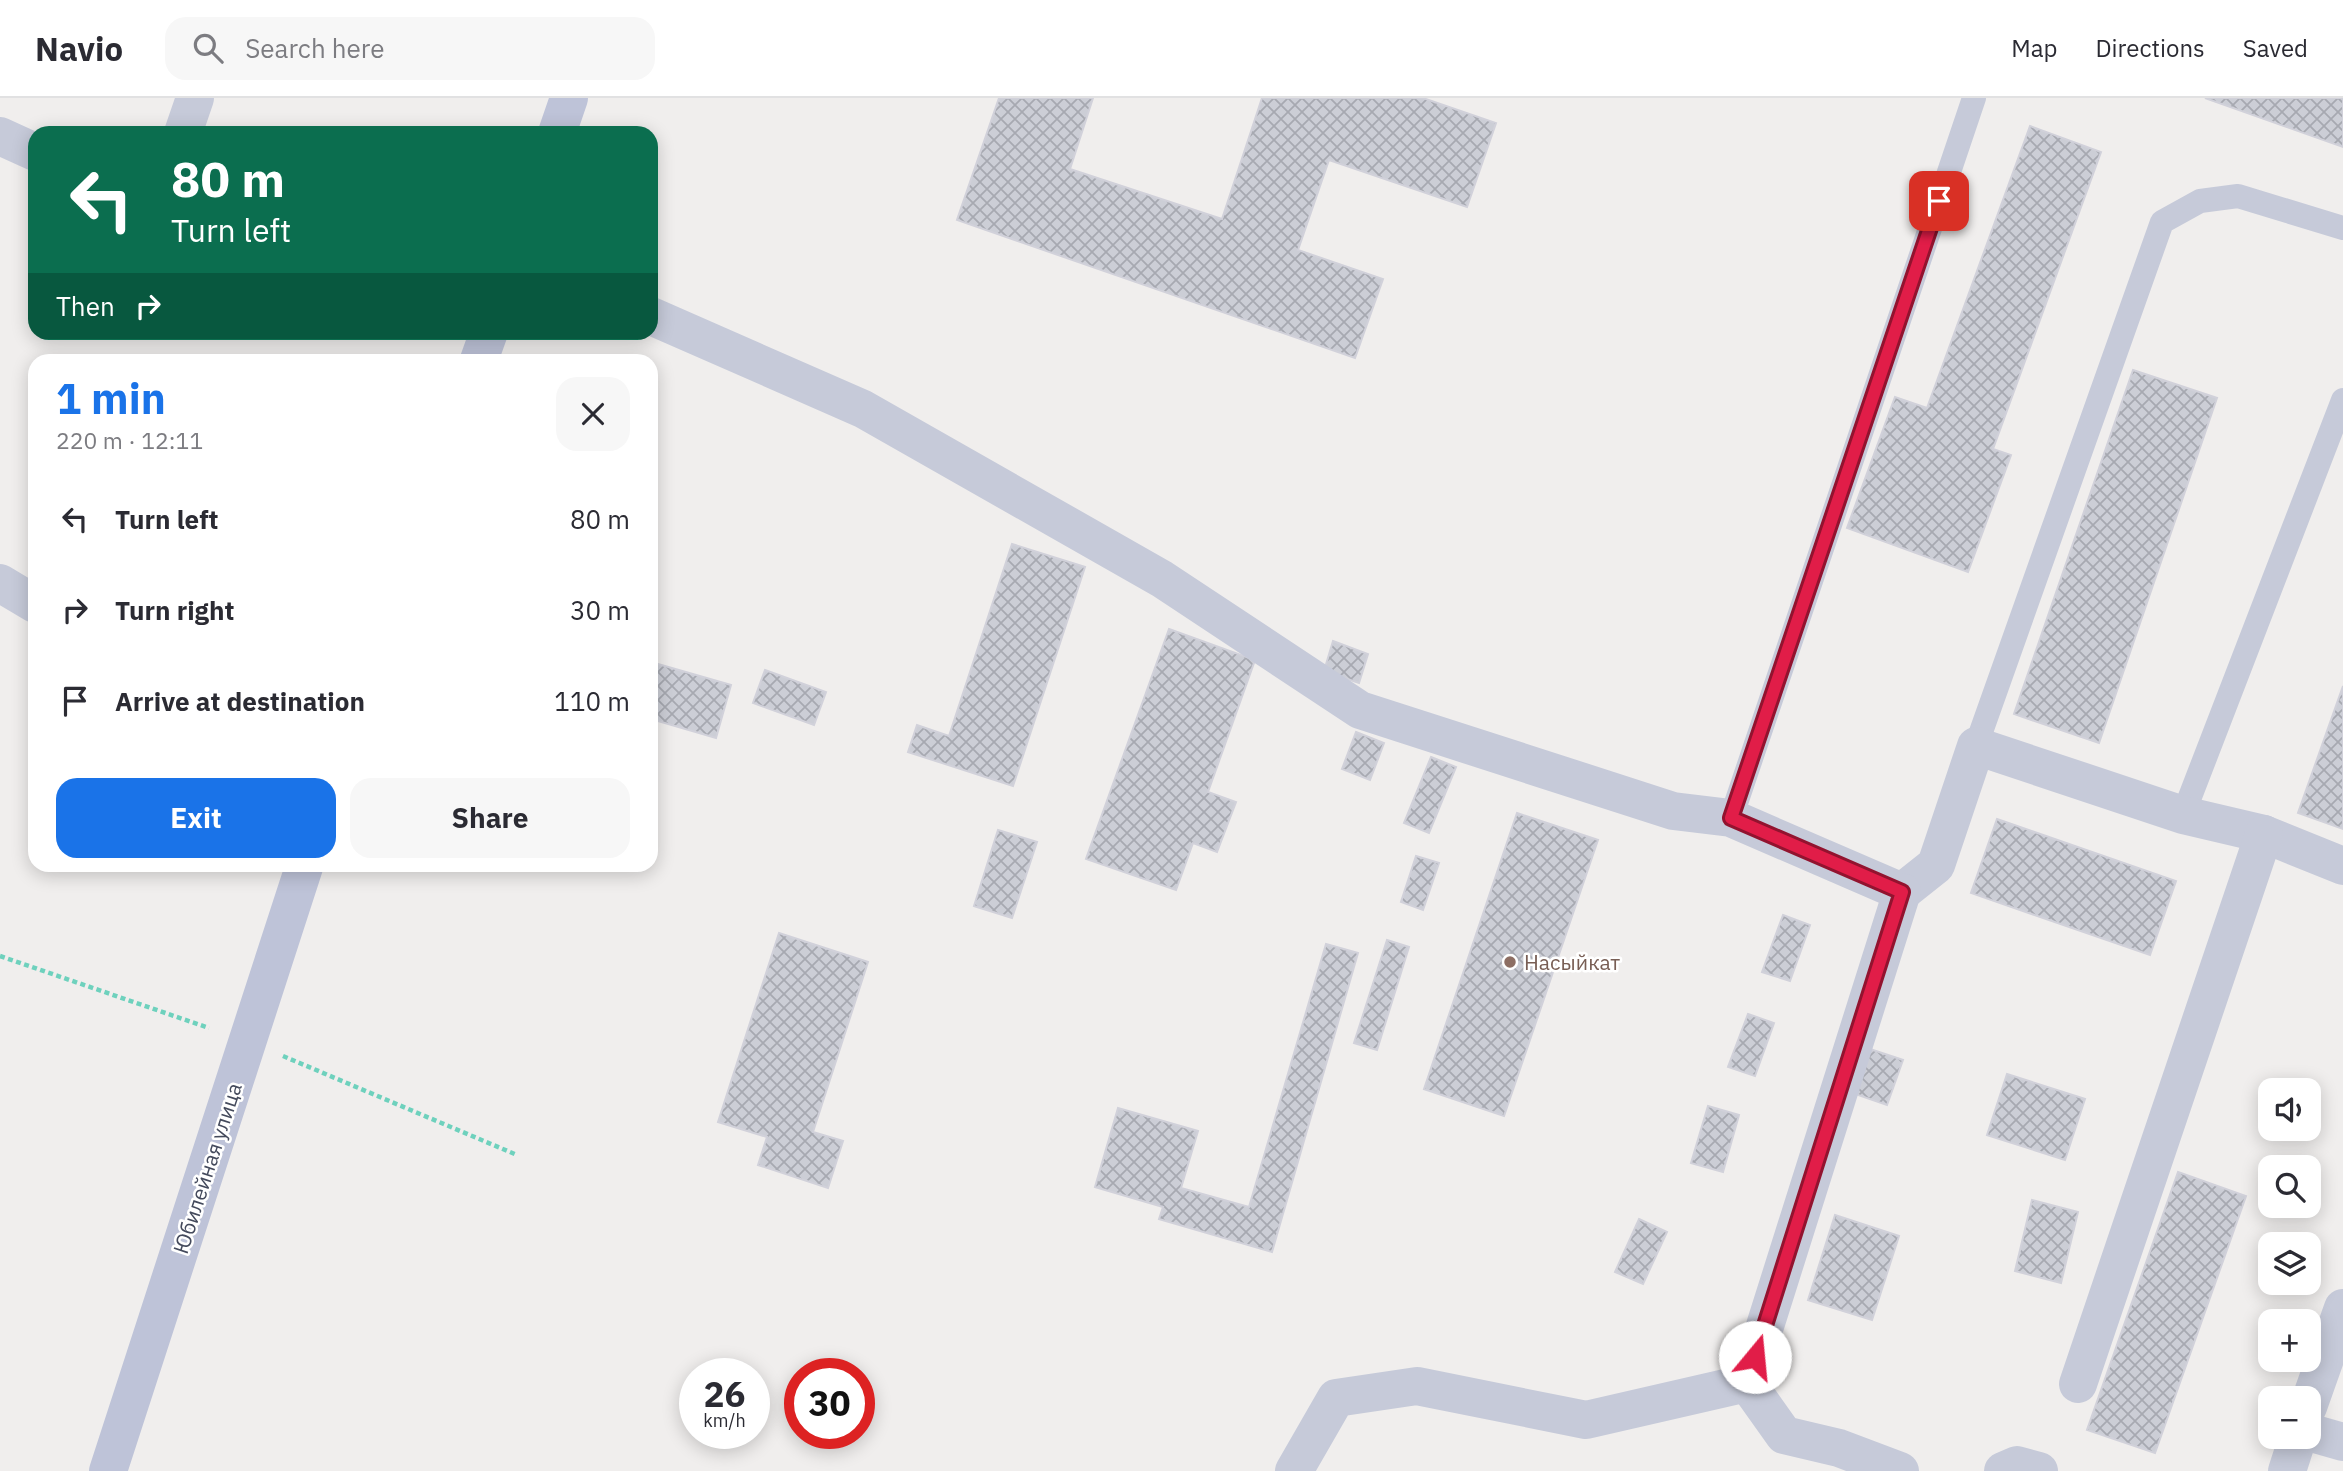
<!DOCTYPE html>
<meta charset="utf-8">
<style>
:root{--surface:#fff;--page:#f7f7f7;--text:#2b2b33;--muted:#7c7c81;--line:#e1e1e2;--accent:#1a73e8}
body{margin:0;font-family:"IBM Plex Sans",sans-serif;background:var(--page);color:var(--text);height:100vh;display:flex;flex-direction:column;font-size:26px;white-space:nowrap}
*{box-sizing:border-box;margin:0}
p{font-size:23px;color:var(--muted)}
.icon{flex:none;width:38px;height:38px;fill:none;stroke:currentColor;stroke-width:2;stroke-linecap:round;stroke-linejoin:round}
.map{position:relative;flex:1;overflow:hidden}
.details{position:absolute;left:28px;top:256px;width:630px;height:518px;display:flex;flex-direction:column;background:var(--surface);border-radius:21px;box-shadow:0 4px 18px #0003}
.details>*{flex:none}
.guide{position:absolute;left:28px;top:28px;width:630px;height:214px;border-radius:21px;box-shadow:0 4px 18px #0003;background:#0b6e4f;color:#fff;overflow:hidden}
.fabs{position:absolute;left:2258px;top:980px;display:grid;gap:14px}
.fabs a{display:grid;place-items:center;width:63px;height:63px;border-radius:14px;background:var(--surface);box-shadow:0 4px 18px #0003;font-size:35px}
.speed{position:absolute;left:679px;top:1260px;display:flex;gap:14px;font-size:35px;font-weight:700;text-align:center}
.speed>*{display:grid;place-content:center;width:91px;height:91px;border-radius:50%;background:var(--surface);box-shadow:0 4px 18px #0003;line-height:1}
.speed small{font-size:18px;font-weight:400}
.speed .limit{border:10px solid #d22;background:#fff;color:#111}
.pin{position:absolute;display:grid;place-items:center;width:60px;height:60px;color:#fff;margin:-30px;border-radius:14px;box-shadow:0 4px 10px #0006}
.me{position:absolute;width:77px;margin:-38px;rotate:17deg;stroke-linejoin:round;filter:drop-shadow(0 0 5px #0008)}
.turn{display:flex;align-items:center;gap:24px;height:147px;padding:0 28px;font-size:32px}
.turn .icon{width:91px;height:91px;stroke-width:2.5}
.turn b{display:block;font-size:49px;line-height:60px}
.then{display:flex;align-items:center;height:66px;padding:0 28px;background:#0003;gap:14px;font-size:26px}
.round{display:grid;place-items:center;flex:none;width:74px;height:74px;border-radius:21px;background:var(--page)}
.overview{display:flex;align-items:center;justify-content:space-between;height:119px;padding:0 28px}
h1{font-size:42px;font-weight:700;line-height:52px;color:var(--accent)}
.action{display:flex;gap:14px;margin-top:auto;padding:14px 28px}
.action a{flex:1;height:80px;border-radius:21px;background:var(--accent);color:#fff;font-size:28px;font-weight:700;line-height:80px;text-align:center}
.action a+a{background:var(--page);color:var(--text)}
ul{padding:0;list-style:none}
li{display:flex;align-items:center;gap:21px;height:91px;padding:0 28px}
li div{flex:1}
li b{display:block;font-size:26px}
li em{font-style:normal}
header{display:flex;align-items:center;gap:42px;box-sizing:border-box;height:98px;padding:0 35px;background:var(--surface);border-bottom:2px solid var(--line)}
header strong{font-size:33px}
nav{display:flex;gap:38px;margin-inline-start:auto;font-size:24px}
.search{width:490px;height:63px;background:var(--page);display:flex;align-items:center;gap:18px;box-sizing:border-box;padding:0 24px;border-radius:21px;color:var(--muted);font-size:26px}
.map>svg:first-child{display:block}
.building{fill:url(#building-cross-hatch);stroke:#d1d1da;stroke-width:2}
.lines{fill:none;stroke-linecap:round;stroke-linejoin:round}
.path{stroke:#6ed1bd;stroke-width:4.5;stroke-dasharray:5 3.5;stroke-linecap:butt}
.service{stroke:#c6cad9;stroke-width:24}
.minor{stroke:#c6cad9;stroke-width:38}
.secondary{stroke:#bec3d8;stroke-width:38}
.route-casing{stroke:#92132f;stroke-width:18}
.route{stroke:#e11d48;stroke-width:12}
.education-dot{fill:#8d6e63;stroke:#fff;stroke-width:2.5}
.labels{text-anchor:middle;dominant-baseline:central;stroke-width:5;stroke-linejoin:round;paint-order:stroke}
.education-label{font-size:21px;fill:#785e54;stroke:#fff;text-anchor:start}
.street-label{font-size:21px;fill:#444a5c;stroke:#fff}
</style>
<header>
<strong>Navio</strong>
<div class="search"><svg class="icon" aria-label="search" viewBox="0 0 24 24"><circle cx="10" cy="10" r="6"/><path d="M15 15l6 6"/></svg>Search here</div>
<nav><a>Map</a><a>Directions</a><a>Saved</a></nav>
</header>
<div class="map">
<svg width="2343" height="1373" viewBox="0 0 2343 1373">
<defs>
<pattern id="building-cross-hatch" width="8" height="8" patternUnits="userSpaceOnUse" patternTransform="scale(1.75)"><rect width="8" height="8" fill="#ccced6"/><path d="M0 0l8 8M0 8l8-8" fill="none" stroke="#a7a9b1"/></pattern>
</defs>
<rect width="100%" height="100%" fill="#f0eeed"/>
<g class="building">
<polygon points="999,0 1093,0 1070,71 1222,121 1262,0 1423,0 1496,25 1467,109 1329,62 1298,152 1383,181 1355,260 957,122"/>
<polygon points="2205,0 2343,0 2343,49"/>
<polygon points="2030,28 2101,54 1993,351 2011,357 1968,474 1847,430 1895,299 1927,310"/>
<polygon points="2133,272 2217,300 2099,645 2014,616"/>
<polygon points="1012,446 1085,469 1013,688 908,654 917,627 949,638"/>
<polygon points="1169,531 1255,562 1208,694 1236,704 1217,754 1193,745 1176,792 1086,761"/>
<polygon points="1333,543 1368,556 1359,585 1324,573"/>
<polygon points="651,564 731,587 716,640 651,621"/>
<polygon points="765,572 826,594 814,627 753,605"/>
<polygon points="2343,588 2343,731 2298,715"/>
<polygon points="1356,634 1384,645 1370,682 1342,671"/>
<polygon points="1431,659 1456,669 1429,735 1404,725"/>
<polygon points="1517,715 1598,742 1504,1018 1424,991"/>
<polygon points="1997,721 2176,783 2150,857 1971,795"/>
<polygon points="998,732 1037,744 1012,820 974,808"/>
<polygon points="1416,758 1439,765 1423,812 1401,804"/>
<polygon points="1783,817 1810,827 1790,883 1762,874"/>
<polygon points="779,835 868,864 813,1034 843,1043 828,1090 758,1067 767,1039 718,1024"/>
<polygon points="1387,842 1409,849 1377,952 1354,945"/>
<polygon points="1326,846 1358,855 1272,1154 1159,1121 1163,1109 1095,1089 1118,1010 1198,1033 1181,1090 1249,1109"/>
<polygon points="1748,916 1774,925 1755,978 1728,969"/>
<polygon points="1870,951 1903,962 1887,1007 1855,996"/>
<polygon points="2007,976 2085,1001 2065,1062 1987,1037"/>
<polygon points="1708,1008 1739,1017 1723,1074 1691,1065"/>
<polygon points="2178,1074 2246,1098 2155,1355 2087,1332"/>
<polygon points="2032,1102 2078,1114 2061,1185 2015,1173"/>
<polygon points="1835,1117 1899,1138 1872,1222 1808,1202"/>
<polygon points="1639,1121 1667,1134 1643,1186 1615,1174"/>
</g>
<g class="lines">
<g class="path">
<polyline points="0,858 209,930"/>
<polyline points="283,958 517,1057"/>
</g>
<g class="service">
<polyline points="1976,648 2162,124 2200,103 2238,98 2343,130"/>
<polyline points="2183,717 2343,302"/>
<polyline points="1731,720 1974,0"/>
</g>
<g class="minor">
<polyline points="183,35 195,0"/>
<polyline points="0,38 35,54"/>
<polyline points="651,218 863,311 1162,481 1360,612 1673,713 1731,720 1902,794 1936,767 1976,648 2183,717 2264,736 2343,768"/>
<polyline points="0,485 35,506"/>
<polyline points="2078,1286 2264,736"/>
<polyline points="2308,1309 2343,1210"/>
<polyline points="2308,1334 2343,1344"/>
<polyline points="1294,1373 1336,1300 1417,1288 1586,1322 1747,1285"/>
<polyline points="1900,1373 1839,1350 1784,1337 1747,1285 1902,794"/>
<polyline points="2003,1373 2017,1367 2039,1373"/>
<polyline points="2287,1373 2298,1339"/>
</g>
<g class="secondary">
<polyline points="557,35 569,0"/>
<polyline points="479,262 489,234"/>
<polyline points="108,1373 305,766"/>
</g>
</g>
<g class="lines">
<defs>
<polyline id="route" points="1755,1259 1902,794 1731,720 1939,103"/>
</defs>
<use href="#route" class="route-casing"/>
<use href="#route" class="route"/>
</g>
<circle class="education-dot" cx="1510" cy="864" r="7"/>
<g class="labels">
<g class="education-label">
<text x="1524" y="864">Насыйкат</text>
</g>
<g class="street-label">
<text transform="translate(207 1070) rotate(-72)">Юбилейная улица</text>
</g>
</g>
</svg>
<div class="fabs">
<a><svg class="icon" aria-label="sound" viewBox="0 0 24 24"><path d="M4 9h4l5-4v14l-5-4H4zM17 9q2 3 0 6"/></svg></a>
<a><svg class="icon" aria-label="search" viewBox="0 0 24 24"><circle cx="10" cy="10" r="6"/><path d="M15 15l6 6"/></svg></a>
<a><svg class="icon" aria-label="layers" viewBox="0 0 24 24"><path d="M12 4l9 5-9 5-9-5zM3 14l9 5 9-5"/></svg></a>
<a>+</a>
<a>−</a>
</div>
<div class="speed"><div>26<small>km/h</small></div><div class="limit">30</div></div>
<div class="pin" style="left:1939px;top:103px;background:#d93025"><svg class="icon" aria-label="arrive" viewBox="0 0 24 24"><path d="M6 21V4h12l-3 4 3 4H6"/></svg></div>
<svg class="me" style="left:1755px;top:1259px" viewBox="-20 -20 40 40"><circle r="19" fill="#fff"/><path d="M0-13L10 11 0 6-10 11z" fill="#e11d48"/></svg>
<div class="guide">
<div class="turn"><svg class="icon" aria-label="left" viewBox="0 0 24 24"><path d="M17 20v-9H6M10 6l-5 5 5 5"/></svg><div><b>80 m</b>Turn left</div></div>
<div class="then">Then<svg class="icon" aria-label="right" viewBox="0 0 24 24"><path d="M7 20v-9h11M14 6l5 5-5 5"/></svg></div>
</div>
<section class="details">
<div class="overview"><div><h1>1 min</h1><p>220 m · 12:11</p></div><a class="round"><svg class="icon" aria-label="close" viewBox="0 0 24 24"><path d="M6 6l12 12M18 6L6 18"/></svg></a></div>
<ul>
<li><svg class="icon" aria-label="left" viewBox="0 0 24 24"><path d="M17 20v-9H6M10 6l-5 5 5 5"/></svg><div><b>Turn left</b></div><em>80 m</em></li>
<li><svg class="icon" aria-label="right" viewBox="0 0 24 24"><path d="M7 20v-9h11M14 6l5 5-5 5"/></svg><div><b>Turn right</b></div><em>30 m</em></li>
<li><svg class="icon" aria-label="arrive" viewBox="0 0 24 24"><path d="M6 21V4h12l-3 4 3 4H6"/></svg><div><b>Arrive at destination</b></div><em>110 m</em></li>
</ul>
<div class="action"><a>Exit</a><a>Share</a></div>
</section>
</div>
